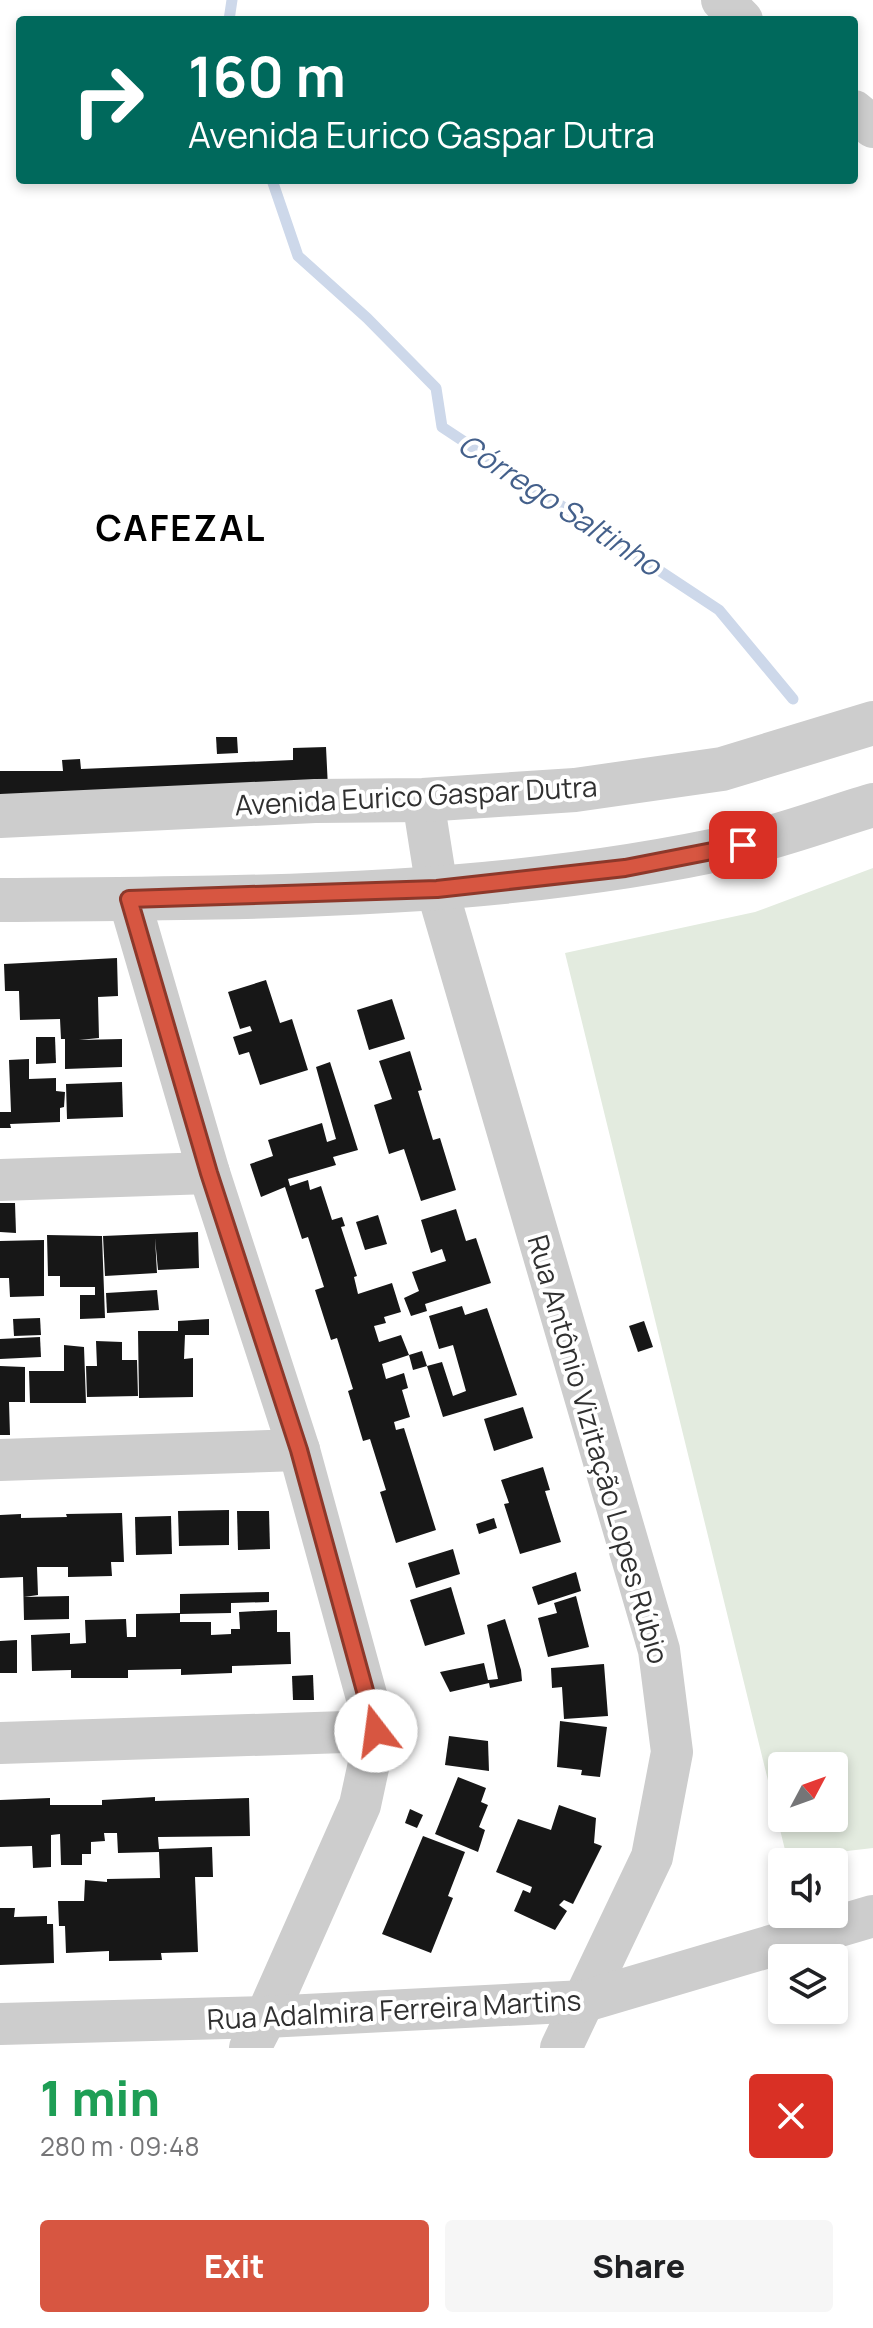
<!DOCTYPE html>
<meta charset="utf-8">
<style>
:root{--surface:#fff;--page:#f6f6f6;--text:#202124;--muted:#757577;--accent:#d75641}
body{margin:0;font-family:Manrope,sans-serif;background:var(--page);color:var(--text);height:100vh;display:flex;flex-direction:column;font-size:30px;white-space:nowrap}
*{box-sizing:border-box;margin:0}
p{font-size:26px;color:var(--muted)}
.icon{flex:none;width:44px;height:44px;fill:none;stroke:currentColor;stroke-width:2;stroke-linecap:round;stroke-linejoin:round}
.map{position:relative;height:2048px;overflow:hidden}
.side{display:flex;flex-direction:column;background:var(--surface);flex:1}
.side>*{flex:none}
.guide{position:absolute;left:16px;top:16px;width:842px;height:168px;border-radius:8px;box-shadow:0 4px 12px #0003;background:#00695c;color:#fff;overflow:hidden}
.needle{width:52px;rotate:49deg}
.tools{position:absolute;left:768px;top:1752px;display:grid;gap:16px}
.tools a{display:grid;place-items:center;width:80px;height:80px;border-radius:8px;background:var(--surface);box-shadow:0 4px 12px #0003;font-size:40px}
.pin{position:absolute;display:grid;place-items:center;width:68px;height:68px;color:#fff;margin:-34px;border-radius:16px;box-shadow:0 4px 12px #0006}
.me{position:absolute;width:88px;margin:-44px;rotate:345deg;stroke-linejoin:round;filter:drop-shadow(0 0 6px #0008)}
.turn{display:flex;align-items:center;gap:28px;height:168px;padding:0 40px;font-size:36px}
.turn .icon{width:104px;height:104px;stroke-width:2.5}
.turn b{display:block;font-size:56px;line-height:68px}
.round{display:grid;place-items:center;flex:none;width:84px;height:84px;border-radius:8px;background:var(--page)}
.summary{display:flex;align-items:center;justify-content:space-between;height:136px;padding:0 40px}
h1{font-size:48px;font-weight:800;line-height:60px;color:#1e9e55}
.cta{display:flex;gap:16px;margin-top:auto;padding:16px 40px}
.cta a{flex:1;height:92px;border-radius:8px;background:var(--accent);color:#fff;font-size:32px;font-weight:800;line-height:92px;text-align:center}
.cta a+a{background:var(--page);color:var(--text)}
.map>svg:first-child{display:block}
.green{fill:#e3ebdf;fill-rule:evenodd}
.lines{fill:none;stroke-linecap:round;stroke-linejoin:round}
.stream{stroke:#cdd8ea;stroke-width:11}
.building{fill:#171717}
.minor{stroke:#cdcdcd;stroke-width:42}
.tertiary{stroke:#cdcdcd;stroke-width:44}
.route-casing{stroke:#8c382a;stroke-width:20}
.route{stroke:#d75641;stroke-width:14}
.labels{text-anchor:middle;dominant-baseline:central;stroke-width:8;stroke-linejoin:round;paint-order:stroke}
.street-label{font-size:28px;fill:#303030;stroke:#fff}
.water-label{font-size:30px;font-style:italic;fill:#44608b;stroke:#fff}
.district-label{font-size:36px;font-weight:bold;letter-spacing:2px;fill:#000;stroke:#fff}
</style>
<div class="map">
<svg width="873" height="2048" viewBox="0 0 873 2048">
<rect width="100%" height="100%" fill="#fff"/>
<path class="green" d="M873,868V1848L787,1858L565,953L755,912ZM782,1766H834V1818H782Z"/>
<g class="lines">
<g class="stream">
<polyline points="229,20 232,0"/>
<polyline points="272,180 298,256 367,318 436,388 442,427 719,610 793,699"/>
</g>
</g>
<g class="building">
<polygon points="216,737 237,737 238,753 217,754"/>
<polygon points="326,747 328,788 0,803 0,771 63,771 62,760 80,759 81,769 293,760 293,748"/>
<polygon points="117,958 118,996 98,997 99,1038 79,1040 122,1039 122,1067 65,1069 65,1039 61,1039 60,1019 20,1020 19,991 5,991 4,964"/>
<polygon points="266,980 280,1023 292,1019 308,1070 260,1085 249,1052 239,1055 233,1037 252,1031 250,1026 240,1029 228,992"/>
<polygon points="392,999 405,1039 369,1050 357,1010"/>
<polygon points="36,1037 55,1037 56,1063 36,1064"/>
<polygon points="410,1051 422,1090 418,1091 433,1140 440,1138 456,1190 421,1201 404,1149 389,1154 374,1105 392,1099 379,1061"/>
<polygon points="29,1059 29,1079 56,1078 56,1091 65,1092 64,1107 60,1108 60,1122 10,1124 11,1128 0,1128 0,1112 11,1112 9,1060"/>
<polygon points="330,1062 358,1150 333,1157 336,1165 288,1179 290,1186 308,1180 310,1190 321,1186 332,1220 342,1217 345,1226 341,1227 357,1276 354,1277 358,1294 392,1283 401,1312 384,1317 386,1323 374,1326 379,1342 401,1335 409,1355 382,1364 386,1379 404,1373 408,1388 402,1390 410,1417 394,1422 396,1430 404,1428 436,1530 396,1543 380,1492 386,1490 370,1439 363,1441 348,1391 353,1389 337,1338 331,1340 315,1290 324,1287 308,1237 302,1239 285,1187 261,1197 250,1164 273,1156 268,1140 322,1123 327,1142 336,1139 316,1067"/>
<polygon points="122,1082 123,1117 67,1119 66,1084"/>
<polygon points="0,1203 15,1203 16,1233 0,1232"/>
<polygon points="456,1209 466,1241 476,1238 491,1283 425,1304 427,1311 411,1316 404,1298 419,1291 412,1272 446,1261 442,1249 431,1253 421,1220"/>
<polygon points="378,1215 387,1244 365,1250 356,1222"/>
<polygon points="198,1232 199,1268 158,1270 155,1238 157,1273 105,1276 103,1236"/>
<polygon points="47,1235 102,1236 105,1318 80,1319 80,1295 95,1295 95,1287 60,1287 60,1276 48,1276"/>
<polygon points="44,1240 44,1296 10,1297 9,1278 0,1278 0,1241"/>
<polygon points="157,1290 159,1310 107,1313 106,1293"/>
<polygon points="462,1306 465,1315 487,1308 517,1395 443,1417 427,1366 413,1370 409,1355 422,1351 427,1366 442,1362 453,1396 466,1391 453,1345 439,1349 429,1316"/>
<polygon points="40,1318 41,1335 14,1336 13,1319"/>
<polygon points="209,1319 209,1335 185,1335 184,1359 193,1358 193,1397 139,1398 138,1331 178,1331 178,1321"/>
<polygon points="644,1321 653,1347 638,1352 629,1326"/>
<polygon points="40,1337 41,1357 0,1359 0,1339"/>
<polygon points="96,1341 122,1342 122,1360 137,1360 138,1396 87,1397 86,1366 97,1366"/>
<polygon points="64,1345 84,1347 86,1403 30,1403 29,1371 64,1371"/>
<polygon points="0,1366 25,1367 25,1402 9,1402 10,1435 0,1435"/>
<polygon points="523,1407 533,1438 494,1451 484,1419"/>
<polygon points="543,1467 550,1490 545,1491 561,1542 520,1554 504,1504 509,1503 501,1480"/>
<polygon points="229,1510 229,1545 179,1546 178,1511"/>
<polygon points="237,1511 269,1511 270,1549 238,1550"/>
<polygon points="122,1513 124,1562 111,1562 112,1576 68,1577 68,1567 37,1567 38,1595 24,1597 69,1596 69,1619 24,1620 23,1577 0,1578 0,1515 21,1514 21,1518 67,1517 66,1514"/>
<polygon points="171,1516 172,1554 136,1555 135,1517"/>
<polygon points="494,1518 497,1528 479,1534 476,1524"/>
<polygon points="453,1549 460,1574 416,1588 408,1563"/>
<polygon points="576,1572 581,1591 538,1605 532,1587"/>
<polygon points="451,1587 465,1634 425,1646 410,1600"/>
<polygon points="269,1592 269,1602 231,1603 231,1613 180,1614 180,1594"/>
<polygon points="576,1596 589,1647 548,1657 538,1618 557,1613 554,1603"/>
<polygon points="277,1610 277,1632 290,1632 291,1664 232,1666 232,1673 181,1675 181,1669 128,1670 128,1678 71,1678 71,1670 32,1671 31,1635 70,1633 70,1644 86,1643 85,1620 126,1619 127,1637 136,1637 136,1614 180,1613 180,1622 211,1622 211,1635 231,1634 231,1629 240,1629 239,1612"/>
<polygon points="505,1619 521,1670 522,1681 490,1688 489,1683 450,1692 440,1672 484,1663 488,1680 498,1679 487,1625"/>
<polygon points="17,1640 17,1673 0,1673 0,1641"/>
<polygon points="604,1664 608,1716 564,1719 562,1687 552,1688 551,1668"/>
<polygon points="313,1675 314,1700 293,1700 292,1676"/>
<polygon points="560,1721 607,1727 600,1777 581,1775 582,1770 557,1767"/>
<polygon points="449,1736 488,1741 489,1771 445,1765"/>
<polygon points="458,1777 486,1788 481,1802 488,1805 479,1827 485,1830 478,1852 435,1834"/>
<polygon points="155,1797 155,1801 249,1798 250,1836 158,1837 159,1849 212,1847 213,1877 195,1877 198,1952 161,1953 162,1960 109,1961 109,1951 66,1953 65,1926 59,1926 58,1901 84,1901 85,1880 107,1882 107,1879 160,1878 159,1852 118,1853 117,1833 104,1833 105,1841 91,1842 91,1854 82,1854 82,1865 61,1865 60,1834 51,1835 51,1867 33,1868 32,1846 0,1847 0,1800 50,1798 50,1805 102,1805 102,1800"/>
<polygon points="559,1805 596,1818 594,1843 602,1846 573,1904 564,1900 559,1905 567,1911 555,1930 514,1911 523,1890 530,1893 532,1887 496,1872 518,1819 551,1830"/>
<polygon points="410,1809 423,1815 417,1828 405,1823"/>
<polygon points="423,1836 465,1852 448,1896 453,1898 431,1953 382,1934"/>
<polygon points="0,1908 15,1908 14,1917 47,1916 47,1924 53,1924 54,1963 0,1965"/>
</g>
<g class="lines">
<g class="minor">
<polyline points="722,0 742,20"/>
<polyline points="854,111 873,127"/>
<polyline points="423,800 437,889 659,1650 672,1752 652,1857 561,2048"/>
<polyline points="129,899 209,1173 299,1450 376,1731 360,1805 266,2017 250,2048"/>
<polyline points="0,1180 209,1173"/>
<polyline points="0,1460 299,1450"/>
<polyline points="0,1743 376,1731"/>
<polyline points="0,2024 266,2017 585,2001 873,1916"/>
</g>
<g class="tertiary">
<polyline points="0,816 315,801 423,800 575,790 722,769 873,723"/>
<path d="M0,900C247,898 498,899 740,845C785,835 829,818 873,805"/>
</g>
</g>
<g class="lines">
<defs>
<polyline id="route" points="376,1731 299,1450 209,1173 129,899 437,889 625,868 743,845"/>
</defs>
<use href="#route" class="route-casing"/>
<use href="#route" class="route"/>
</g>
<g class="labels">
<g class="street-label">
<text transform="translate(416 795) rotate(-3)">Avenida Eurico Gaspar Dutra</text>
<text transform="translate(599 1449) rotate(74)">Rua Antônio Vizitação Lopes Rúbio</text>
<text transform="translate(394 2009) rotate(-3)">Rua Adalmira Ferreira Martins</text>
</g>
<g class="water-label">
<text transform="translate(560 504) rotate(33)">Córrego Saltinho</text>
</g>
<g class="district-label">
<text x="181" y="527">CAFEZAL</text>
</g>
</g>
</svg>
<div class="tools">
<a><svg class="needle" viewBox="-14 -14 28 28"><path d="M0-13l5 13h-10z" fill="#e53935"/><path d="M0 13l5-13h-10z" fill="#757577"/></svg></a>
<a><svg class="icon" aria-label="sound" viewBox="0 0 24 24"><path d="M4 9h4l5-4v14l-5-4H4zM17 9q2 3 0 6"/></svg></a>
<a><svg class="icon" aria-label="layers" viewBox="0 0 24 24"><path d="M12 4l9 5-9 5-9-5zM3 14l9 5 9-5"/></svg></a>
</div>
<div class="pin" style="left:743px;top:845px;background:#d93025"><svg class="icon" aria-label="arrive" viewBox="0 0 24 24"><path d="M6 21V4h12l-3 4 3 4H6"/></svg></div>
<svg class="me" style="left:376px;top:1731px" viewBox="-20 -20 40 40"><circle r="19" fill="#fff"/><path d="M0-13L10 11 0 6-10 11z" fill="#d75641"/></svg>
<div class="guide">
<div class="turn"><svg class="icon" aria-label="right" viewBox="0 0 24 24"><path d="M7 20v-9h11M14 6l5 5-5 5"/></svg><div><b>160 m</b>Avenida Eurico Gaspar Dutra</div></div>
</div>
</div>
<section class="side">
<div class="summary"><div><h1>1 min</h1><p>280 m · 09:48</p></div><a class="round" style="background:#d93025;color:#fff"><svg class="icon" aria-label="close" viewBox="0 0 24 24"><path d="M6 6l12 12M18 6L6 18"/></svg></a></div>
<div class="cta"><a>Exit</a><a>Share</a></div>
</section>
